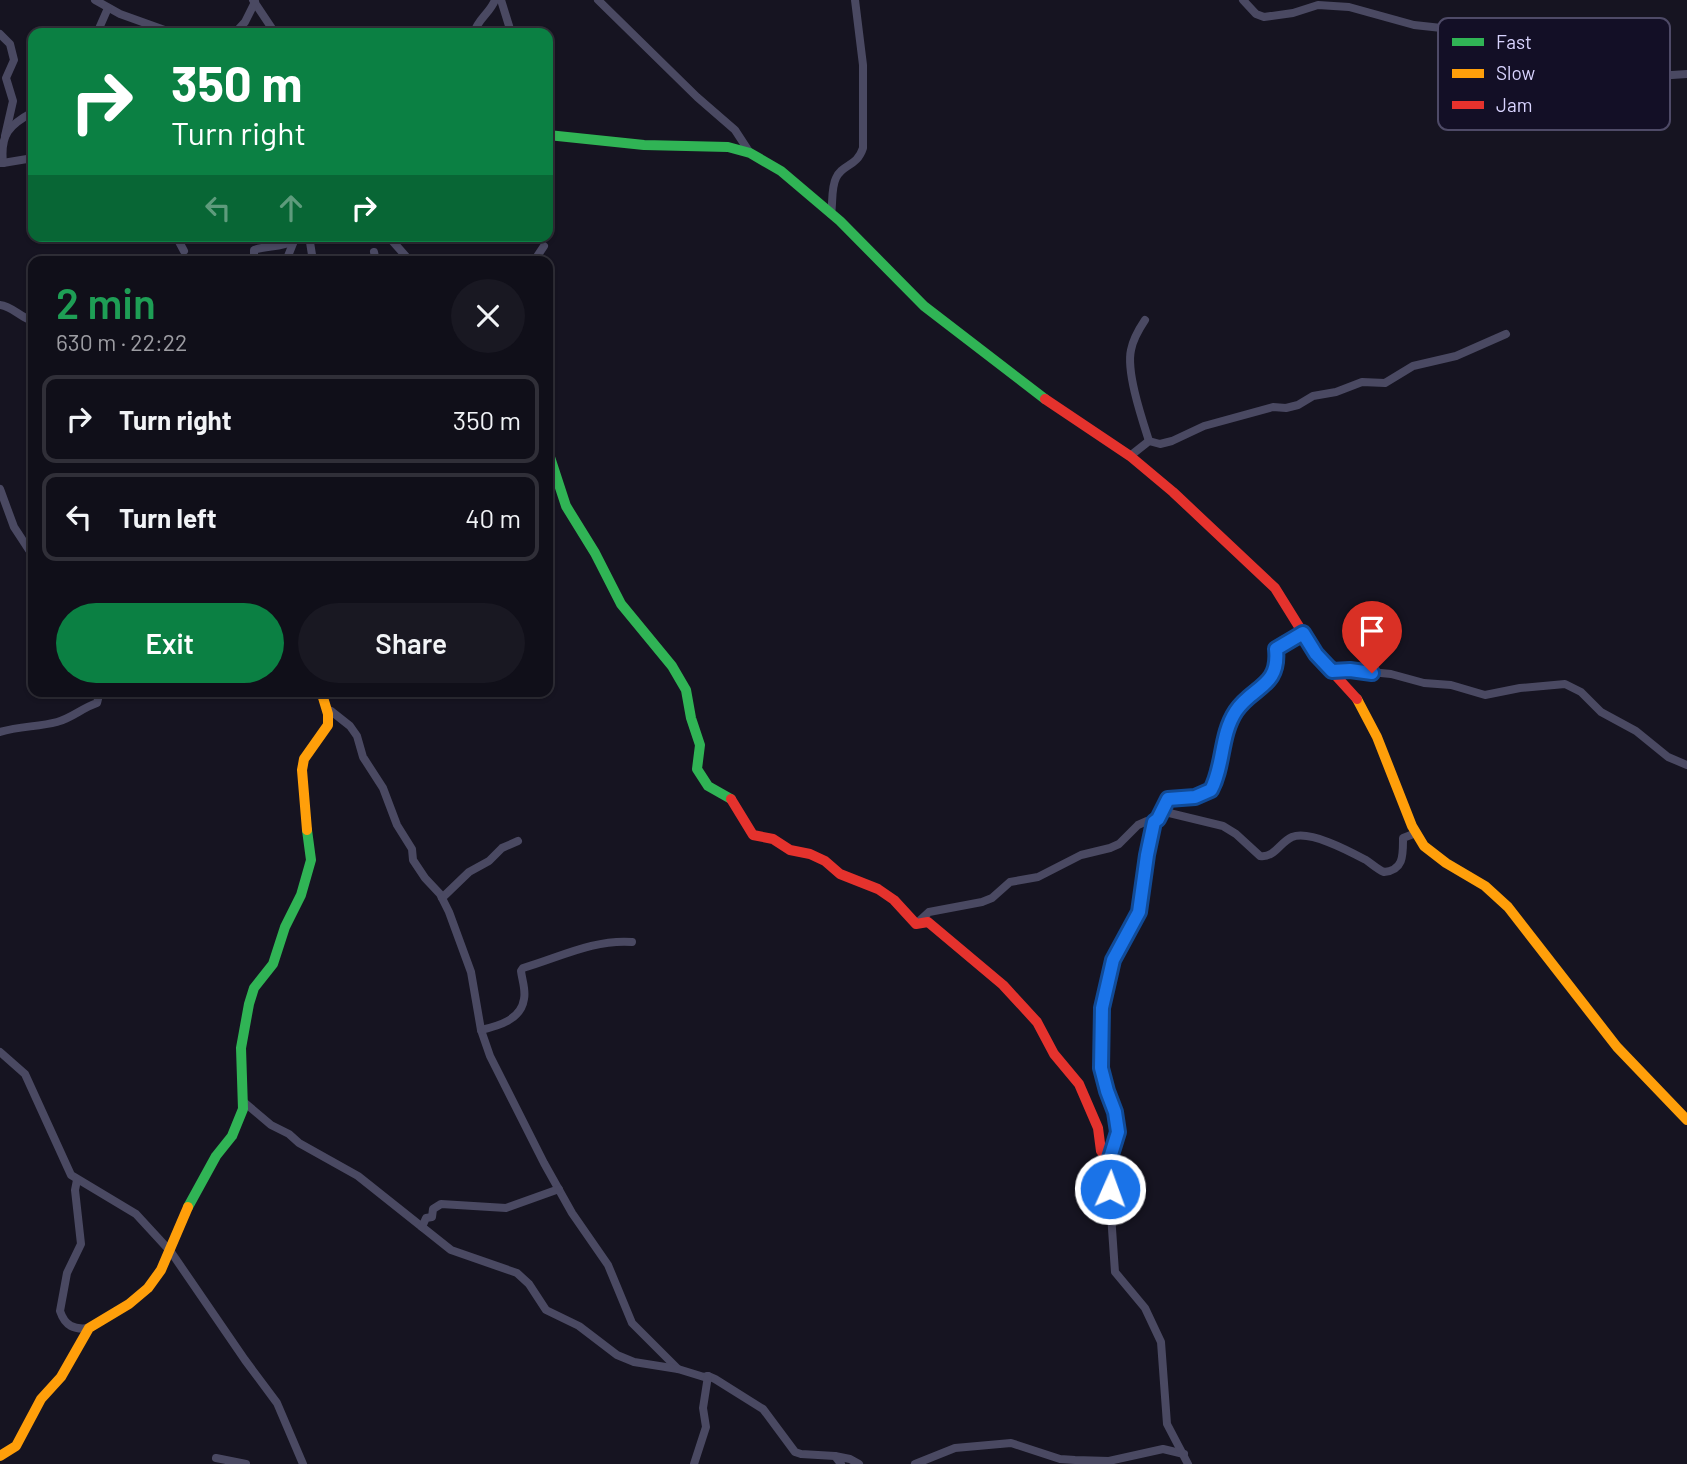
<!DOCTYPE html>
<meta charset="utf-8">
<style>
:root{--surface:#100f19;--page:#191822;--text:#f1f3f6;--muted:#9c9ca2;--line:#302f38;--accent:#0b8043}
body{margin:0;font-family:Barlow,sans-serif;background:var(--page);color:var(--text);height:100vh;display:flex;flex-direction:column;font-size:26px;white-space:nowrap}
*{box-sizing:border-box;margin:0}
p{font-size:23px;color:var(--muted)}
.icon{flex:none;width:38px;height:38px;fill:none;stroke:currentColor;stroke-width:2;stroke-linecap:round;stroke-linejoin:round}
.map{position:relative;flex:1;overflow:hidden}
.details{position:absolute;left:28px;top:256px;width:525px;height:441px;display:flex;flex-direction:column;background:var(--surface);border-radius:14px;box-shadow:0 2px 5px #0004,0 0 0 2px var(--line)}
.details>*{flex:none}
.guide{position:absolute;left:28px;top:28px;width:525px;height:214px;border-radius:14px;box-shadow:0 2px 5px #0004,0 0 0 2px var(--line);background:#0b8043;color:#fff;overflow:hidden}
.pin{position:absolute;display:grid;place-items:center;width:60px;height:60px;color:#fff;margin:-72px -30px;border-radius:50% 50% 50% 0;rotate:-45deg;box-shadow:0 0 7px #0007}
.pin .icon{rotate:45deg}
.me{position:absolute;width:77px;margin:-38px;rotate:2deg;stroke-linejoin:round;filter:drop-shadow(0 0 5px #0008)}
.turn{display:flex;align-items:center;gap:24px;height:147px;padding:0 28px;font-size:32px}
.turn .icon{width:91px;height:91px;stroke-width:2.5}
.turn b{display:block;font-size:49px;line-height:60px}
.lanes{display:flex;align-items:center;height:66px;padding:0 28px;background:#0003;justify-content:center;gap:35px;direction:ltr}
.lanes .off{opacity:.35}
.round{display:grid;place-items:center;flex:none;width:74px;height:74px;border-radius:37px;background:var(--page)}
.overview{display:flex;align-items:center;justify-content:space-between;height:119px;padding:0 28px}
h1{font-size:42px;font-weight:600;line-height:52px;color:#1e9e55}
.primary-button{display:flex;gap:14px;margin-top:auto;padding:14px 28px}
.primary-button a{flex:1;height:80px;border-radius:42px;background:var(--accent);color:#fff;font-size:28px;font-weight:600;line-height:80px;text-align:center}
.primary-button a+a{background:var(--page);color:var(--text)}
ul{padding:0;list-style:none}
li{display:flex;align-items:center;gap:21px;height:88px;margin:0 14px 10px;padding:0 14px;border:4px solid var(--line);border-radius:14px}
li div{flex:1}
li b{display:block;font-size:26px}
li em{font-style:normal}
.map>svg:first-child{display:block}
.lines{fill:none;stroke-linecap:round;stroke-linejoin:round}
.street{stroke:#4a4962;stroke-width:8}
.fast{stroke:#30b455;stroke-width:10}
.slow{stroke:#ff9f0a;stroke-width:10}
.jam{stroke:#e5322d;stroke-width:10}
.route-casing{stroke:#114b97;stroke-width:18}
.route{stroke:#1a73e8;stroke-width:12}
.key{fill:#130f26;stroke:#4e4a67;stroke-width:2}
.key-label{font-size:19px;fill:#d9d4ff}
</style>
<div class="map">
<svg width="1687" height="1464" viewBox="0 0 1687 1464">
<rect width="100%" height="100%" fill="#161421"/>
<g class="lines">
<g class="street">
<polyline points="95,0 120,14 173,33"/>
<polyline points="253,0 275,33"/>
<polyline points="501,0 510,29 514,33"/>
<polyline points="598,0 697,97 735,130 750,153"/>
<polyline points="1243,0 1256,14 1264,17 1293,13 1318,5 1349,7 1414,25 1460,30 1505,41 1547,62 1591,63 1657,76 1687,74"/>
<polyline points="97,33 108,8"/>
<polyline points="235,33 245,22 255,2"/>
<path d="M474,33C477,20 490,13 495,0"/>
<polyline points="0,34 10,44 14,60 6,78 13,101 5,136"/>
<path d="M0,163H3C0,134 9,125 33,112"/>
<polyline points="3,163 33,158"/>
<path d="M831,214C833,203 831,188 836,178C842,164 857,167 863,148V65L855,0"/>
<polyline points="176,236 184,251"/>
<polyline points="309,236 313,261"/>
<polyline points="388,236 410,261"/>
<polyline points="374,252 376,261"/>
<path d="M254,261V250C267,245 280,248 294,241"/>
<polyline points="286,261 296,236"/>
<polyline points="534,261 544,246"/>
<path d="M0,305C12,306 21,318 33,321"/>
<path d="M1145,320C1139,329 1133,339 1131,350C1126,372 1142,419 1149,441"/>
<polyline points="1130,456 1149,441 1160,444 1172,441 1204,426 1273,407 1286,408 1298,405 1313,396 1336,392 1362,382 1385,383 1413,366 1456,356 1506,334"/>
<polyline points="0,489 14,527 33,556"/>
<polyline points="1332,671 1350,670 1391,674 1424,683 1451,685 1485,695 1520,688 1565,684 1581,692 1601,712 1636,731 1668,757 1687,765"/>
<polyline points="328,714 331,711 350,726 357,736 363,757 383,788 397,825 412,849 413,860 425,878 440,894 449,912 471,972 481,1030 490,1056 544,1163 572,1213 608,1265 632,1323 678,1369"/>
<path d="M0,732C19,726 38,727 57,722C72,718 82,708 97,703L100,691"/>
<path d="M1161,811L1223,826L1236,834L1260,856C1275,858 1280,842 1292,837C1310,830 1349,851 1366,860C1372,864 1377,869 1384,872C1404,870 1403,855 1403,838L1416,833"/>
<polyline points="442,898 469,872 489,861 502,848 518,841"/>
<polyline points="916,924 929,912 982,902 992,898 1010,882 1038,877 1081,855 1110,848 1119,844 1138,825 1147,821 1154,822"/>
<path d="M481,1030C498,1026 521,1020 524,999C526,990 522,980 521,971L523,968C558,958 594,939 632,942"/>
<polyline points="0,1052 25,1074 71,1175 136,1214 171,1252 245,1360 277,1403 303,1464"/>
<polyline points="243,1109 245,1103 271,1125 289,1134 299,1143 358,1176 451,1250 517,1273 529,1284 546,1310 579,1326 617,1355 634,1362 678,1369 704,1377 708,1376 715,1379 763,1409 795,1452 801,1454 835,1456 841,1464"/>
<path d="M77,1180L75,1190L81,1244L67,1273L60,1311C65,1326 74,1330 89,1328"/>
<polyline points="422,1227 426,1218 432,1217 433,1209 441,1204 506,1208 559,1189"/>
<polyline points="835,1456 850,1459 859,1464"/>
<polyline points="216,1458 246,1464"/>
<polyline points="694,1464 706,1427 703,1408 708,1376"/>
<polyline points="915,1464 955,1448 1011,1443 1060,1459 1075,1460 1109,1461 1163,1449 1184,1454"/>
<path d="M1188,1464L1167,1424L1161,1342L1145,1308L1115,1272L1108,1171L1118,1132L1100,1057L1102,1008L1109,975L1119,946L1139,912L1149,844L1154,822L1168,799L1195,797L1211,790C1224,766 1220,735 1236,711C1252,686 1280,687 1276,649L1303,633"/>
</g>
<g class="fast">
<polyline points="548,135 644,145 728,147 750,153 781,171 840,221 924,306 1045,399"/>
<polyline points="548,451 566,506 595,553 621,604 672,666 686,690 691,718 700,745 697,769 708,786 731,799"/>
<polyline points="188,1207 216,1156 232,1136 243,1109 241,1048 249,1004 254,988 273,964 285,927 301,895 311,860 307,830"/>
</g>
<g class="slow">
<polyline points="1357,699 1377,737 1412,826 1424,846 1446,863 1485,886 1508,907 1617,1047 1687,1120"/>
<polyline points="307,830 302,770 304,759 328,725 328,714 321,691"/>
<polyline points="0,1456 16,1446 41,1399 61,1377 89,1328 129,1304 148,1288 161,1270 188,1207"/>
</g>
<g class="jam">
<polyline points="1045,399 1130,456 1173,492 1275,588 1316,654 1357,699"/>
<polyline points="731,799 753,835 773,839 790,850 810,854 825,861 840,874 878,889 894,900 916,924 928,922 1003,985 1037,1022 1054,1054 1079,1084 1098,1128 1101,1151 1109,1161"/>
</g>
</g>
<g class="lines">
<defs>
<path id="route" d="M1110,1189L1109,1161L1118,1132L1115,1112L1107,1091L1101,1068L1102,1008L1113,960L1139,912L1147,855L1154,822L1158,819L1168,799L1195,797L1211,790C1224,766 1220,735 1236,711C1253,686 1280,687 1276,649L1303,633L1316,654L1332,671L1350,670L1372,673"/>
</defs>
<use href="#route" class="route-casing"/>
<use href="#route" class="route"/>
</g>
<rect x="1438" y="18" width="232" height="112" rx="10" class="key"/>
<rect x="1452" y="38" width="32" height="8" fill="#30b455"/>
<rect x="1452" y="69" width="32" height="9" fill="#ff9f0a"/>
<rect x="1452" y="101" width="32" height="8" fill="#e5322d"/>
<g class="key-label">
<text x="1496" y="49">Fast</text>
<text x="1496" y="80">Slow</text>
<text x="1496" y="112">Jam</text>
</g>
</svg>
<div class="pin" style="left:1372px;top:673px;background:#d93025"><svg class="icon" aria-label="arrive" viewBox="0 0 24 24"><path d="M6 21V4h12l-3 4 3 4H6"/></svg></div>
<svg class="me" style="left:1110px;top:1189px" viewBox="-20 -20 40 40"><circle r="17" fill="#1a73e8" stroke="#fff" stroke-width="3"/><path d="M0-11L8 9 0 5-8 9z" fill="#fff"/></svg>
<div class="guide">
<div class="turn"><svg class="icon" aria-label="right" viewBox="0 0 24 24"><path d="M7 20v-9h11M14 6l5 5-5 5"/></svg><div><b>350 m</b>Turn right</div></div>
<div class="lanes"><svg class="icon off" aria-label="left" viewBox="0 0 24 24"><path d="M17 20v-9H6M10 6l-5 5 5 5"/></svg><svg class="icon off" aria-label="ahead" viewBox="0 0 24 24"><path d="M12 20V5M6 11l6-6 6 6"/></svg><svg class="icon" aria-label="right" viewBox="0 0 24 24"><path d="M7 20v-9h11M14 6l5 5-5 5"/></svg></div>
</div>
<section class="details">
<div class="overview"><div><h1>2 min</h1><p>630 m · 22:22</p></div><a class="round"><svg class="icon" aria-label="close" viewBox="0 0 24 24"><path d="M6 6l12 12M18 6L6 18"/></svg></a></div>
<ul>
<li><svg class="icon" aria-label="right" viewBox="0 0 24 24"><path d="M7 20v-9h11M14 6l5 5-5 5"/></svg><div><b>Turn right</b></div><em>350 m</em></li>
<li><svg class="icon" aria-label="left" viewBox="0 0 24 24"><path d="M17 20v-9H6M10 6l-5 5 5 5"/></svg><div><b>Turn left</b></div><em>40 m</em></li>
</ul>
<div class="primary-button"><a>Exit</a><a>Share</a></div>
</section>
</div>
